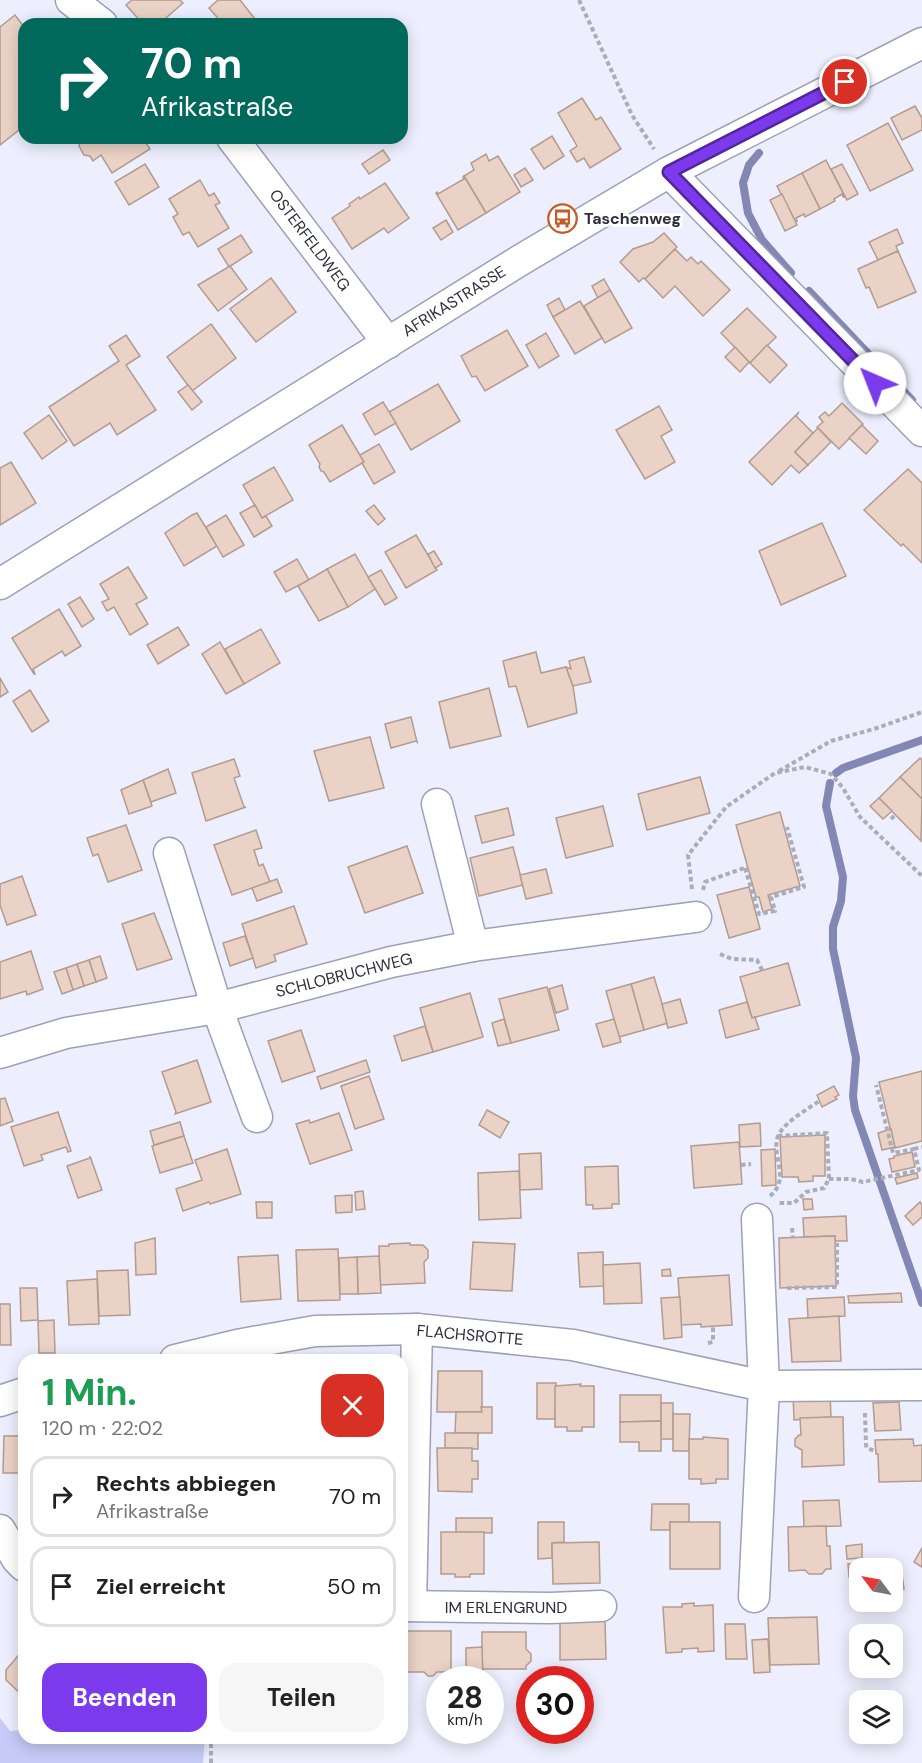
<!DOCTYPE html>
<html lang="de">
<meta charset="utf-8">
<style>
:root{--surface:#fff;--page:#f6f6f6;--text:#222;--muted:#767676;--line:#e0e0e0;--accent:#7c3aed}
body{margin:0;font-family:"DM Sans",sans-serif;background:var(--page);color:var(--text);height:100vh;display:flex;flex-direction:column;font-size:22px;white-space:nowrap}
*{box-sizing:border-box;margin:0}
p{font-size:20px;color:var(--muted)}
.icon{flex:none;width:33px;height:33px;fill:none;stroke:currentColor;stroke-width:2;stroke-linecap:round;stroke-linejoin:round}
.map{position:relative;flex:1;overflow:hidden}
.drawer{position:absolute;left:18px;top:1354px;width:390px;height:390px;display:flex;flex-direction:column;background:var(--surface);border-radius:18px;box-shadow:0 3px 15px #0003}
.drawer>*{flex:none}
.hud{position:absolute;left:18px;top:18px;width:390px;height:126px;border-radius:18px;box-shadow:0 3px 15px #0003;background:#00695c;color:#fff;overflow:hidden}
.needle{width:39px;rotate:302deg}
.buttons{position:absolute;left:849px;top:1558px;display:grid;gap:12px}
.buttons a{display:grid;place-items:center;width:54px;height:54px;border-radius:12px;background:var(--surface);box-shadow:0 3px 15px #0003;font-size:30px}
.speed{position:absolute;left:426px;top:1666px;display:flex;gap:12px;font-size:30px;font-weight:700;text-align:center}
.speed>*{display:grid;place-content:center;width:78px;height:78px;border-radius:50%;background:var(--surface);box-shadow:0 3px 15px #0003;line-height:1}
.speed small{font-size:15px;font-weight:400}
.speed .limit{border:9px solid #d22;background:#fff;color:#111}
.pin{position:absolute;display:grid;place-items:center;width:51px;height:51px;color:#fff;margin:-26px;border:3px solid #fff;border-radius:50%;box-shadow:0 2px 6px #0007}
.me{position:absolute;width:66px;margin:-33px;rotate:316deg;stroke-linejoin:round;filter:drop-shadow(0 0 4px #0008)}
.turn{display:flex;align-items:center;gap:21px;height:126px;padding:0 24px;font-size:27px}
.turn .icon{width:78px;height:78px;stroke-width:2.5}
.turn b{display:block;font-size:42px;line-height:51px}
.round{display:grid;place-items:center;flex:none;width:63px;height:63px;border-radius:18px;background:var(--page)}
.overview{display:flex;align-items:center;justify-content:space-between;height:102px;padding:0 24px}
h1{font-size:36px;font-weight:700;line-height:45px;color:#1e9e55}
.action{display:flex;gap:12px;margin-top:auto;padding:12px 24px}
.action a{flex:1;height:69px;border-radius:18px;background:var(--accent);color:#fff;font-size:24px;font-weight:700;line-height:69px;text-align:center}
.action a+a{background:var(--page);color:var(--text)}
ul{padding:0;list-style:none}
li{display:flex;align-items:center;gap:18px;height:81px;margin:0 12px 9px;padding:0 12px;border:3px solid var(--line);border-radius:18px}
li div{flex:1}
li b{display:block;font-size:22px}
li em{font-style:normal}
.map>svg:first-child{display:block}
.green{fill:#c5caf6}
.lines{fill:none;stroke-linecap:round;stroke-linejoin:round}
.stream{stroke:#8387b4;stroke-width:8}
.building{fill:#ebd2c6;stroke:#b39b90;stroke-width:1.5}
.street-casing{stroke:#9da0b6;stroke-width:33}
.path{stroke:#acadba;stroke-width:4;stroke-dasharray:4.5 3;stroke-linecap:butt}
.street{stroke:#fff;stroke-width:30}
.route-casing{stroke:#51269a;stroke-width:15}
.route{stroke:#7c3aed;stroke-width:10}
.labels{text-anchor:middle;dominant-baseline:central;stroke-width:6;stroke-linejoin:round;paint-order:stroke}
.poi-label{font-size:16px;font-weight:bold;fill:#2d2e37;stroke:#fdfdfd;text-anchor:start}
.street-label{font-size:16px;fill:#2d2e37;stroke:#fdfdfd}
</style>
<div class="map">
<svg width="922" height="1763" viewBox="0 0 922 1763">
<rect width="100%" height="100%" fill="#edeffe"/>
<polygon class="green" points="0,1718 10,1731 24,1730 24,1738 205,1739 203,1763 0,1763"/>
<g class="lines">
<g class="stream">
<polyline points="759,153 749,165 743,183 748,213 762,240 791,273"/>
<polyline points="809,291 912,400"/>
<polyline points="836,773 843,768 922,740"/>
<polyline points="830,783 826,806 843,877 841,901 833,927 833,949 856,1058 853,1096 855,1110 922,1303"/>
</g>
</g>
<g class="building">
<polygon points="132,0 180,0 183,3 159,24 143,24 126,5"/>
<polygon points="218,0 240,0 259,24 223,24 209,8"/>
<polygon points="15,15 24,27 24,126 0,145 0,27"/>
<polygon points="582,98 596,120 601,117 621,149 590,168 584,158 577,162 570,151 577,146 558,113"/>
<polygon points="915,106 922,118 922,130 902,140 891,118"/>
<polygon points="888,123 913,170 870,191 847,145"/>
<polygon points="552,136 564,156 544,169 531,149"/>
<polygon points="79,138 143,138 150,149 112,173 101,155 93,161 90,156 84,155 79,146 80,141"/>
<polygon points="383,150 390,160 369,174 362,164"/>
<polygon points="486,154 489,161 498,156 520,192 486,213 464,176 474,170 471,163"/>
<polygon points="826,160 845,197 843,197 842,194 834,199 835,201 820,209 802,173"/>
<polygon points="145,164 159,187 129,205 115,182"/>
<polygon points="842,164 858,194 847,200 831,169"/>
<polygon points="525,168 533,180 521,187 514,175"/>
<polygon points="802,173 820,209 805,217 804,214 796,218 797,221 795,221 777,186"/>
<polygon points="464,176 486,213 458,230 436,193 437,192 438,194 464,179 463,177"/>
<polygon points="200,180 209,196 214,193 220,203 215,205 229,228 198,247 189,232 183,235 173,217 178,214 169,199"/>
<polygon points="385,183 409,218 388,233 384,228 352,249 332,218 350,206 349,204 359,197 360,199"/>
<polygon points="782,194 797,225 785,231 770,200"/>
<polygon points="446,220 453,232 441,240 433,228"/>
<polygon points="897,229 903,243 896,246 898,251 878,260 869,242"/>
<polygon points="664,233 677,247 645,279 643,278 639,282 620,262 633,249 653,242"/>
<polygon points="241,235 252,252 229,267 218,249"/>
<polygon points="675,249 687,261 691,257 698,264 701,261 730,290 703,316 675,286 663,298 645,279"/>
<polygon points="898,251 916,292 878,308 869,287 866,288 858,269"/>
<polygon points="230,266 247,289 218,311 198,285"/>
<polygon points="271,278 296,312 256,342 230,309"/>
<polygon points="604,279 610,290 598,298 592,286"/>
<polygon points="610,290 632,328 605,343 584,306"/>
<polygon points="559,298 565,310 553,317 547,305"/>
<polygon points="580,301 602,338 575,354 553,317"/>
<polygon points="747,308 776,337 750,363 721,333"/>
<polygon points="211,324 236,358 192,391 167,357"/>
<polygon points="507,330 528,366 485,391 476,376 472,377 461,356"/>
<polygon points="546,333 559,356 539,368 526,345"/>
<polygon points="126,335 140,356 126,365 156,410 117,435 110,423 74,446 49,407 119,361 109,346"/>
<polygon points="767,345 787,365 770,383 750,363"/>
<polygon points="735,347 749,362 740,372 725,357"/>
<polygon points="438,384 460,421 411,450 389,412"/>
<polygon points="188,385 202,402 192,410 178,392"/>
<polygon points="383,402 396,423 375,435 363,414"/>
<polygon points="842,403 863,424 839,449 817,427 823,422 819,417 825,412 829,416"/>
<polygon points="659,406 672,430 661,436 675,462 645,479 616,430"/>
<polygon points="799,412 796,416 813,433 795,452 808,465 799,473 791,465 772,485 749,462"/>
<polygon points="49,415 67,441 42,459 24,433"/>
<polygon points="342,425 364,462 330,482 324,472 321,471 319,467 320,464 309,445"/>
<polygon points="862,425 878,441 866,454 849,438"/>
<polygon points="818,428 831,442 808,465 795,452"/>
<polygon points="379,444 395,472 374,484 362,463 364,462 360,455"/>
<polygon points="11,462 36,503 0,525 0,468"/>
<polygon points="274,467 293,500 262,518 243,485"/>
<polygon points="908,469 922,483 922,563 903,544 901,546 864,510"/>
<polygon points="255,505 262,518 266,516 272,526 254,537 240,513"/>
<polygon points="374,505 385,519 378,525 366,511"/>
<polygon points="197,513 217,546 184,566 165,533 192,515"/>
<polygon points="226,515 244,545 223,557 206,527"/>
<polygon points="822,523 846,576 781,605 759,551"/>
<polygon points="416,535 437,570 406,588 385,552"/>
<polygon points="434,551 442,564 435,568 428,554"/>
<polygon points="355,554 375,589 348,607 327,569"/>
<polygon points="297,559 309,580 286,592 274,572"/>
<polygon points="128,567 147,598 136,604 148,624 130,635 114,607 107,611 102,602 109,599 100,584"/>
<polygon points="327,569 348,607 319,621 298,586"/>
<polygon points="381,570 397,598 385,605 368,577"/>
<polygon points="80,597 94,619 82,627 68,604"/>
<polygon points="59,609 81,646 65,656 62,651 33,669 35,674 34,674 12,638"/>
<polygon points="178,627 189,645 158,664 147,645"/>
<polygon points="261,629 280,663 244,684 225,649"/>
<polygon points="220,642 244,684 226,694 202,654"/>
<polygon points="536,652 541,673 566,667 573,686 577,713 528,727 516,686 509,687 503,661"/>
<polygon points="584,657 591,682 573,686 566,667 571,669 569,661"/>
<polygon points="0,678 8,692 0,697"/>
<polygon points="489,688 501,736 450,748 439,702"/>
<polygon points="30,690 49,721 32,732 13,701"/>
<polygon points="411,717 417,742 416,741 391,748 385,724"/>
<polygon points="370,737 384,788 329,801 314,751"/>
<polygon points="920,758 922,760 922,799 900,777"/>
<polygon points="234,759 240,776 234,778 244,807 246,807 206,821 192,773"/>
<polygon points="168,769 176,793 151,802 143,780"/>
<polygon points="700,777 710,813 647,830 638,794"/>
<polygon points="900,777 922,799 921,841 879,798"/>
<polygon points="143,780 152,806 129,814 121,790"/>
<polygon points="879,798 892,811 883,819 870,806"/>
<polygon points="603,806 613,846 566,858 556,818"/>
<polygon points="508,808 514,835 482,843 475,816"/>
<polygon points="780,812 800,886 768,895 772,909 763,912 759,897 756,897 736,825"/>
<polygon points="126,825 142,870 108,882 98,854 93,856 87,838"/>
<polygon points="256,830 262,848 254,850 259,866 263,864 270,882 232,895 214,845"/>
<polygon points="407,846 423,893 365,913 348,867"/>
<polygon points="513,847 523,885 479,896 470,858"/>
<polygon points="546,869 552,893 526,899 520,875"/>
<polygon points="22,876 36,915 7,925 0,905 0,884"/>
<polygon points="277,879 282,892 257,901 252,888"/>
<polygon points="749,887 760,929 729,938 717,895"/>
<polygon points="294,906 307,944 274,955 276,961 256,968 242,924"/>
<polygon points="154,913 172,959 137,970 122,924"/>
<polygon points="245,936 253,958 230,966 223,943"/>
<polygon points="31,951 43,989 27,995 26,991 0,999 0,962"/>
<polygon points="100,956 107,978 96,982 89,960"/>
<polygon points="89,960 96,982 84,986 77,964"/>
<polygon points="788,963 800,1005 752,1018 740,977"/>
<polygon points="77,964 84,986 73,990 66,968"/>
<polygon points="66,968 73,990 62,994 54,972"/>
<polygon points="654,977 668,1023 644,1030 631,984"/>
<polygon points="631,984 644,1030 619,1037 606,991"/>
<polygon points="562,985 568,1009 556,1013 549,989"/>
<polygon points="547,987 559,1030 511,1043 499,999"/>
<polygon points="470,993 483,1037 433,1052 420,1008"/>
<polygon points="680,999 687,1023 668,1028 662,1004"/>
<polygon points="747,1002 752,1018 755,1017 759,1029 726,1038 719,1010"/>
<polygon points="504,1019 511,1043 498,1046 492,1023"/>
<polygon points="614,1019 621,1042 603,1047 596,1024"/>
<polygon points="425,1026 433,1052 402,1061 394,1036"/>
<polygon points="301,1030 315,1071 282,1082 268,1041"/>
<polygon points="197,1060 211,1102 175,1114 176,1112 162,1072"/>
<polygon points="366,1060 370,1072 321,1089 317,1077"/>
<polygon points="922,1071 922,1141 895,1148 879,1082"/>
<polygon points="369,1076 384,1119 355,1129 341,1086"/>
<polygon points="834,1086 839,1095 835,1097 837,1099 822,1107 817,1095"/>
<polygon points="5,1098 13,1121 0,1126 0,1099"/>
<polygon points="487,1110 509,1122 500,1138 479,1125"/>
<polygon points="58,1112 71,1151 68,1152 66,1147 41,1155 43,1160 24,1166 11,1127"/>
<polygon points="339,1113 352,1150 310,1164 296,1124 309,1120 310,1123"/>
<polygon points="180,1122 184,1136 154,1145 150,1131"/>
<polygon points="760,1123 761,1146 740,1147 739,1125"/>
<polygon points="891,1129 895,1147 882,1150 878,1133"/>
<polygon points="825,1135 825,1176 813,1176 813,1181 799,1182 798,1177 782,1177 780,1137"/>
<polygon points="184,1136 193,1163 160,1173 152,1146"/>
<polygon points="739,1142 742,1184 694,1188 691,1146"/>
<polygon points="227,1149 241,1194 210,1204 209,1202 183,1211 176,1189 202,1180 195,1160"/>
<polygon points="775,1149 776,1185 762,1186 761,1150"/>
<polygon points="912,1152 915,1167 892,1172 889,1159 894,1158 894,1156"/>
<polygon points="541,1153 542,1189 520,1190 519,1154"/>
<polygon points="90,1156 102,1190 78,1198 67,1166 90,1158"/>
<polygon points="618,1166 619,1204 612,1204 612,1208 593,1209 593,1205 586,1205 585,1167"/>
<polygon points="519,1171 521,1218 479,1220 478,1173"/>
<polygon points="917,1173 918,1178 897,1184 895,1178"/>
<polygon points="363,1191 365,1209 356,1210 355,1192"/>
<polygon points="352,1195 352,1212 336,1213 335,1196"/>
<polygon points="803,1199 812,1199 813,1209 804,1210"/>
<polygon points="256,1202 272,1202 272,1218 257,1218"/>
<polygon points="920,1202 922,1205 922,1217 913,1225 905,1216"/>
<polygon points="846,1216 847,1241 835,1241 835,1236 804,1237 803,1218"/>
<polygon points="835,1236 836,1286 780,1288 779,1238"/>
<polygon points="155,1238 156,1274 136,1275 135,1243"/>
<polygon points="473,1242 515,1244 512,1291 470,1289"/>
<polygon points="410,1243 410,1245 423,1245 428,1250 428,1258 424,1262 425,1283 380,1285 379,1246 389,1246 389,1244"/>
<polygon points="338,1249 340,1300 298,1301 296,1250"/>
<polygon points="603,1252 604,1286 580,1287 578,1253"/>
<polygon points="278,1255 281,1299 241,1302 238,1257"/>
<polygon points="379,1256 381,1293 358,1294 357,1257"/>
<polygon points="357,1257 358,1294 340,1294 339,1258"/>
<polygon points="640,1263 642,1303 604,1304 603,1265"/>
<polygon points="670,1269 671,1276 662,1276 662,1270"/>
<polygon points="128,1270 130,1315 99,1316 97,1271"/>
<polygon points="729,1275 732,1325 701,1327 701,1324 681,1325 678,1278"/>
<polygon points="97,1279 99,1324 69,1325 67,1281"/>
<polygon points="20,1288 37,1288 38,1320 21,1321"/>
<polygon points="901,1293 902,1302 849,1303 848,1296"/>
<polygon points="680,1297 682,1337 664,1339 661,1298"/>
<polygon points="844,1297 845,1316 808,1318 807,1299"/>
<polygon points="0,1304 10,1304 11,1345 0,1345"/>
<polygon points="839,1316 841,1361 792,1362 789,1319"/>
<polygon points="54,1320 55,1353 39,1353 38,1321"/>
<polygon points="438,1371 482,1371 482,1412 437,1412"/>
<polygon points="537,1383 556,1383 555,1419 537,1419"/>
<polygon points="581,1384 580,1386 594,1386 594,1427 582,1427 582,1431 567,1431 567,1427 555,1427 555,1386"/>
<polygon points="830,1393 831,1417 794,1420 793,1394"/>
<polygon points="620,1395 661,1395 661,1421 620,1422"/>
<polygon points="899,1402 901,1430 875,1431 873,1403"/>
<rect x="661" y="1403" width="12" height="36"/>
<polygon points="481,1407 492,1407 492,1433 455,1433 456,1412 482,1412"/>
<polygon points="673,1414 690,1414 689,1451 673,1451"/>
<polygon points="831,1417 843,1417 844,1465 802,1467 802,1450 795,1446 795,1439 799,1435 801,1435 800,1418"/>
<polygon points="661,1421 661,1451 639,1451 639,1442 620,1442 620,1422"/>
<polygon points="445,1433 478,1433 478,1449 445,1448"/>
<polygon points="4,1436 24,1436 24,1473 3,1473"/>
<polygon points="703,1437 728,1439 728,1479 716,1479 716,1483 701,1484 701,1479 689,1479 689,1439 703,1439"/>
<polygon points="913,1439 914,1446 922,1445 922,1481 879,1482 878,1454 876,1454 875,1440"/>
<polygon points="437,1448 472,1448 472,1461 478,1461 478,1479 472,1479 472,1492 438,1491"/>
<polygon points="839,1500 841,1526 804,1527 803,1501"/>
<polygon points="652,1504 689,1504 689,1522 670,1522 670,1530 651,1530"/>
<polygon points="456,1518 492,1518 492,1533 456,1532"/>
<polygon points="538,1522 564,1522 564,1542 552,1543 552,1558 538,1559"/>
<rect x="670" y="1522" width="50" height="47"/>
<polygon points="826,1526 827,1546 830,1546 831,1569 826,1569 822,1574 809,1574 805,1570 789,1571 788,1527"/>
<polygon points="441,1532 484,1532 484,1574 470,1574 470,1577 455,1577 455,1574 441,1574"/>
<polygon points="599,1542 600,1583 553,1584 552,1543"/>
<polygon points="862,1544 862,1558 847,1559 846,1546"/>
<polygon points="922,1548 922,1567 914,1562"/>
<polygon points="862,1562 862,1569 860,1569 860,1576 849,1577 848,1564"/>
<polygon points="902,1575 904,1589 894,1590 893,1576"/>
<polygon points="694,1603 694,1606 713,1605 714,1651 698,1652 698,1648 682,1649 682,1652 666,1653 663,1607 682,1607 682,1604"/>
<polygon points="817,1617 819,1664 770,1665 768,1618"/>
<polygon points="605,1619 606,1659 560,1660 560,1620"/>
<polygon points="725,1624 745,1624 747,1659 726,1659"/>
<polygon points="405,1631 451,1631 451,1672 437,1672 433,1676 428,1676 424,1672 405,1672"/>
<polygon points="482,1632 526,1632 526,1649 531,1654 531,1661 526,1666 526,1669 482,1669"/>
<rect x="402" y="1637" width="3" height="27"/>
<polygon points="768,1639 770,1672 754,1673 752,1640"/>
<polygon points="482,1647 483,1680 466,1680 466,1648"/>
<polygon points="23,1650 24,1651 24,1697 6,1680 6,1670"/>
</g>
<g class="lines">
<defs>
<g id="street">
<polyline points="71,0 102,24"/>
<polyline points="232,138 388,343"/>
<polyline points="669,172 922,431"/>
<polyline points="0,584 519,261 669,172 922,43"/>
<polyline points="437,804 473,946"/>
<polyline points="169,853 217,1008 257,1117"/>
<polyline points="0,1053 66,1033 217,1008 391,962 473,946 696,917"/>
<polyline points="175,1360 237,1345 315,1331 417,1329 573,1345 764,1386 922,1385"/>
<polyline points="0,1401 24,1393"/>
<polyline points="0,1530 17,1559 24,1566"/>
<polyline points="754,1597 764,1386 757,1219"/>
<polyline points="402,1606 550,1608 601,1606"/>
<polyline points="411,1606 417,1329"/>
</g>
</defs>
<use href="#street" class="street-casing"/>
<g class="path">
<polyline points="579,0 632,115 654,149"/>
<polyline points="779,771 831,741 877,728 922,712"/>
<polyline points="891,819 895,815"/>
<polyline points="745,868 759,914 775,911 771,897 804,887 787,827"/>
<polyline points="692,889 688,855 726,807 775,773 805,767 831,774 843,788 860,817 922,876"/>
<polyline points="703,890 705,882 747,867"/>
<polyline points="720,954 732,959 757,960 762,970"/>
<polyline points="778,1136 827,1133 829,1179 824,1188 806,1192 794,1203 779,1203"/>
<polyline points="914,1149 922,1147"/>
<polyline points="741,1165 751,1164"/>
<polyline points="829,1179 851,1179 863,1182 919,1170 914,1149 893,1153 876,1085"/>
<path d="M770,1196C792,1178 769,1154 779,1134C787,1120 807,1110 819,1101"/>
<polyline points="792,1228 793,1237"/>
<polyline points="787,1288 837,1287 837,1243"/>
<polyline points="708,1343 713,1342 713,1326"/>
<polyline points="865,1413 866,1445 867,1448 875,1451"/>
<polyline points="211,1763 211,1738"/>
</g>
<use href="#street" class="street"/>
</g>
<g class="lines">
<defs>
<polyline id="route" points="845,82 669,172 875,383"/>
</defs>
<use href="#route" class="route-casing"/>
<use href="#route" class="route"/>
</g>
<defs>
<symbol id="bus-ring" viewBox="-11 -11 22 22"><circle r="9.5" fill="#fdfdfd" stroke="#c15d27" stroke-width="1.5"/><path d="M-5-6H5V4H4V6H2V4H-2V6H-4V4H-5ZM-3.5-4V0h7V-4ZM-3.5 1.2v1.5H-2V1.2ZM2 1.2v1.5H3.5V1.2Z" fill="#c15d27"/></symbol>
</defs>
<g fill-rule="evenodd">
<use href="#bus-ring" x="546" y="202" width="33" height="33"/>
</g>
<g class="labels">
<g class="poi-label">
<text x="584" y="218">Taschenweg</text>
</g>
<g class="street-label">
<text transform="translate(310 240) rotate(53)">OSTERFELDWEG</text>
<text transform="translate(454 301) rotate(-32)">AFRIKASTRASSE</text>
<text transform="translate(344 975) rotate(-14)">SCHLOBRUCHWEG</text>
<text transform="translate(470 1335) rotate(5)">FLACHSROTTE</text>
<text x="506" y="1607">IM ERLENGRUND</text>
</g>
</g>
</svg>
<div class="buttons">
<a><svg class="needle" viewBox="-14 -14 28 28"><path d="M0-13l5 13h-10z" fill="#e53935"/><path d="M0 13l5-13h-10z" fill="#767676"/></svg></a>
<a><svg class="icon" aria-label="search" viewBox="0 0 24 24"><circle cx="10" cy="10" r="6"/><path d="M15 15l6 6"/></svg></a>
<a><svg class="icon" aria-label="layers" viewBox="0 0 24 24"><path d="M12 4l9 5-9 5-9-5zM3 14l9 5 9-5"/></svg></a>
</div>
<div class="speed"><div>28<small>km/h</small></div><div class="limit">30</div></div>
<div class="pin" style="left:845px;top:82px;background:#d93025"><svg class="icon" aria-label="arrive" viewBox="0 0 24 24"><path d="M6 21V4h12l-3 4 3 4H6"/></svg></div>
<svg class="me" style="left:875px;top:383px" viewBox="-20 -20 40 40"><circle r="19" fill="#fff"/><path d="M0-13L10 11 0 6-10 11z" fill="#7c3aed"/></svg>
<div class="hud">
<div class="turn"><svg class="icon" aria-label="right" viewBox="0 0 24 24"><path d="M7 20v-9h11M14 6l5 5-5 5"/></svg><div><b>70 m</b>Afrikastraße</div></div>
</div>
<section class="drawer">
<div class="overview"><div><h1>1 Min.</h1><p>120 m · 22:02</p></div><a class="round" style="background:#d93025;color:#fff"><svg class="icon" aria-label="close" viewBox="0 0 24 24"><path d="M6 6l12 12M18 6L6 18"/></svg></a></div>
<ul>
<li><svg class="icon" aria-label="right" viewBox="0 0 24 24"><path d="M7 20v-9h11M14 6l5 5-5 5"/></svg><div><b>Rechts abbiegen</b><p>Afrikastraße</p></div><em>70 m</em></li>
<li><svg class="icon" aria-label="arrive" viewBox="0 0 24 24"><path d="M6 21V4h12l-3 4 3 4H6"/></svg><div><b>Ziel erreicht</b></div><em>50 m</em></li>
</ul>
<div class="action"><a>Beenden</a><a>Teilen</a></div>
</section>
</div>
